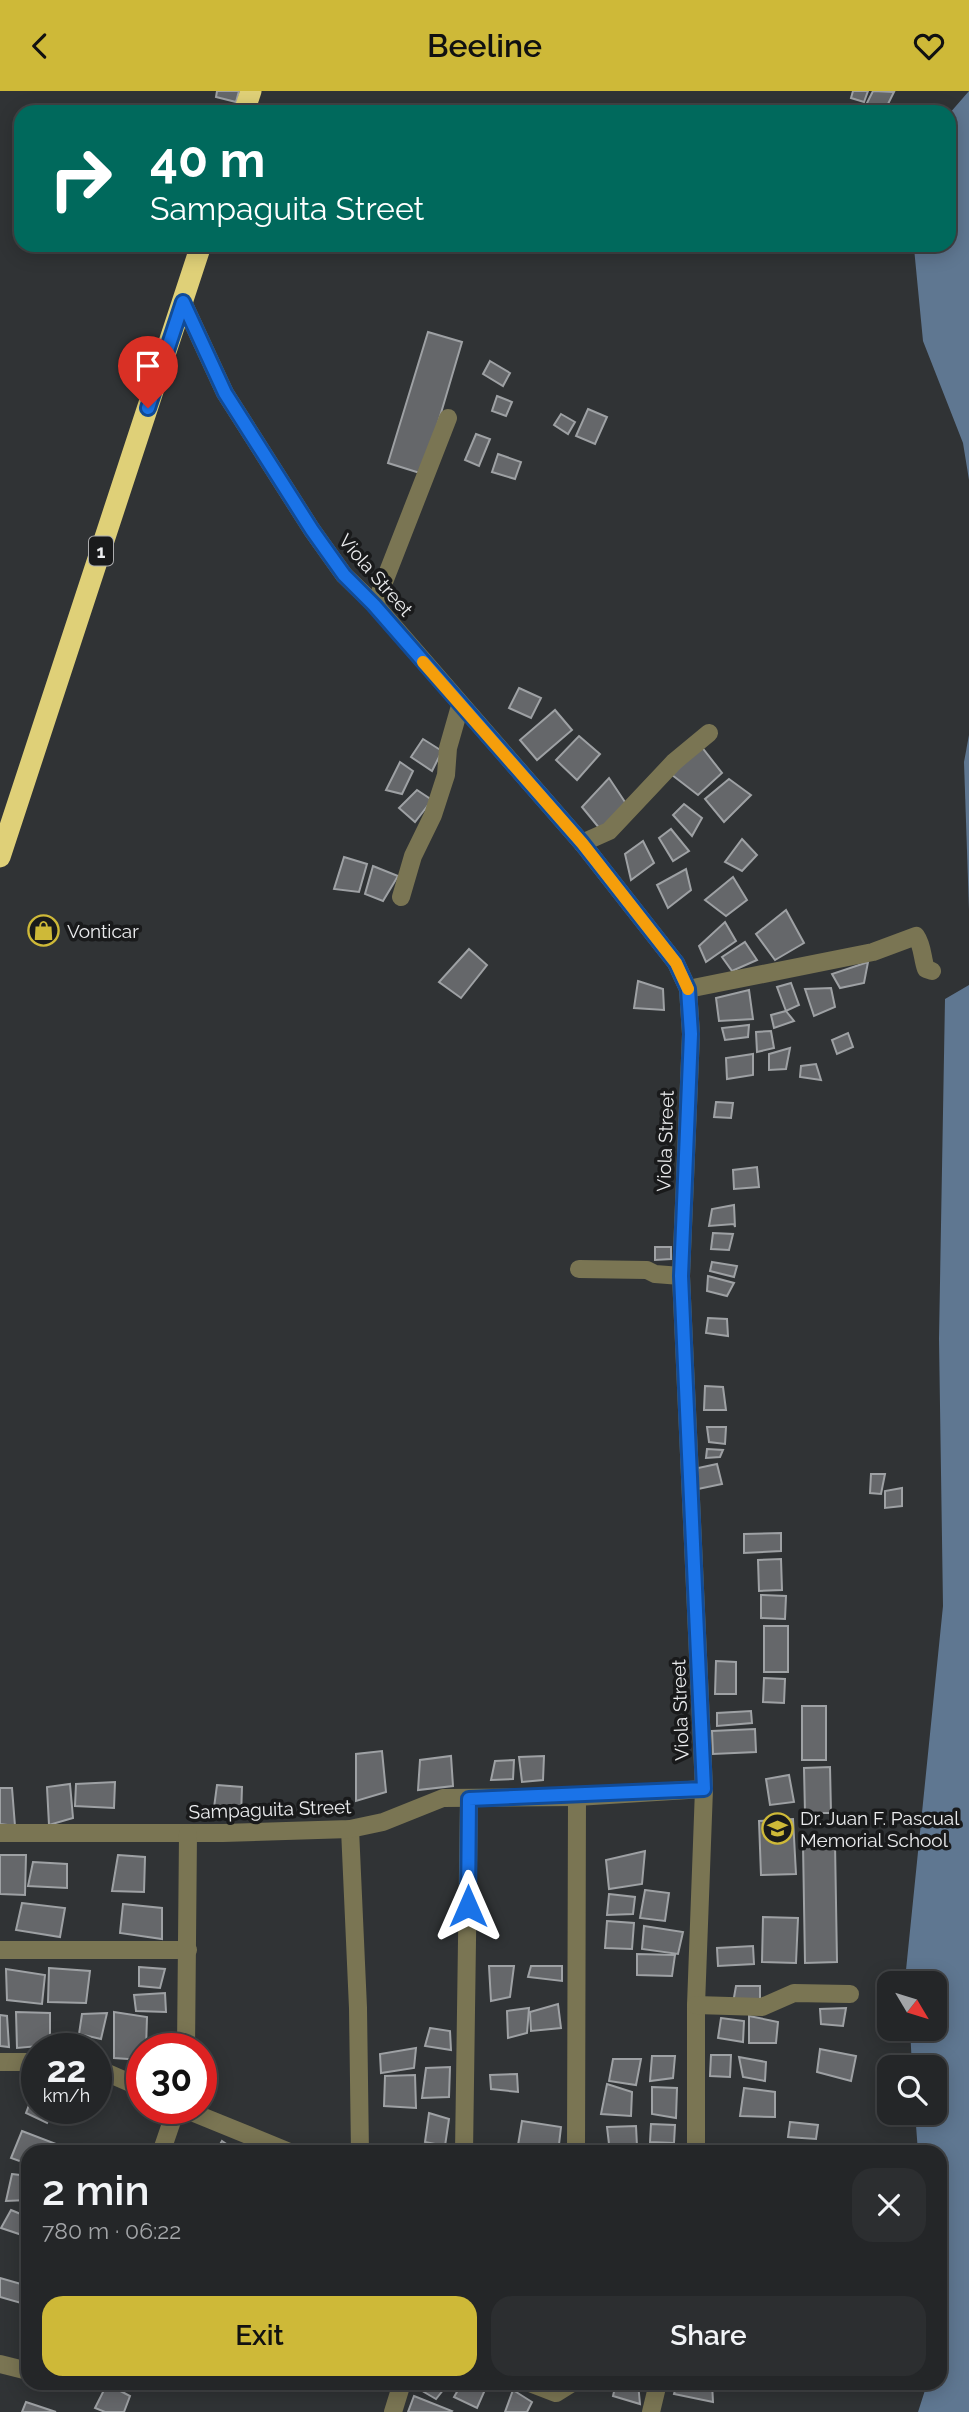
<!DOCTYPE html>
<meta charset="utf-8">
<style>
:root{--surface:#242628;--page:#2c2e30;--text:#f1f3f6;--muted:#a3a5a8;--line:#414345;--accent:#ceb938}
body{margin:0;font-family:Raleway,sans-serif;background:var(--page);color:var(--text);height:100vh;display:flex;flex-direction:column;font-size:26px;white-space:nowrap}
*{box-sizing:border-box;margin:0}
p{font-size:23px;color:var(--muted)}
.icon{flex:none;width:38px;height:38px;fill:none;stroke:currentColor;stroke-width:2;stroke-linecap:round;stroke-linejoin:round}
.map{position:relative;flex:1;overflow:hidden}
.panel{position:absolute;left:21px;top:2054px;width:926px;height:245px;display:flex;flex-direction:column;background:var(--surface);border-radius:21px;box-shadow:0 4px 18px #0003,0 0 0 2px var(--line)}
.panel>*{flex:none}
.top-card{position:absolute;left:14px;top:14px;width:942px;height:147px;border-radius:21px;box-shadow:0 4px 18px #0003,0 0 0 2px var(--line);background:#00695c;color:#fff;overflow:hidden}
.needle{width:46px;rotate:128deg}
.tools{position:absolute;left:877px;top:1880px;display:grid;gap:14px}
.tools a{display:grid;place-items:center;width:70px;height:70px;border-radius:14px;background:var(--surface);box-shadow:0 4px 18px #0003,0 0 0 2px var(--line);font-size:35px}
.speed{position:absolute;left:21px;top:1942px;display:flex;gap:14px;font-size:35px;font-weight:700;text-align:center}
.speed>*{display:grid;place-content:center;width:91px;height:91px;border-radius:50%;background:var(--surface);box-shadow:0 4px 18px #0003,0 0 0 2px var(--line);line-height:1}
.speed small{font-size:18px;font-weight:400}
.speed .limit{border:10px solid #d22;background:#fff;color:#111}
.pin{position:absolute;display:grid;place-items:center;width:60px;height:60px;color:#fff;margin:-72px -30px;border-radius:50% 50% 50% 0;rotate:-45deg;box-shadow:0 0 7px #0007}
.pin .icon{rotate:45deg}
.me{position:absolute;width:77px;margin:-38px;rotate:0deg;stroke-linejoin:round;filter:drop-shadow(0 0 5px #0008)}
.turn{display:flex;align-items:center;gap:24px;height:147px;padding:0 21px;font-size:32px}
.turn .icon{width:91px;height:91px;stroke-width:2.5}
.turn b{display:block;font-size:49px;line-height:60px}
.round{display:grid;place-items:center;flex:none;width:74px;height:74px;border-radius:21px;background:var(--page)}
.overview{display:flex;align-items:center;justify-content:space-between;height:119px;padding:0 21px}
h1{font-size:42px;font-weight:600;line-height:52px}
.cta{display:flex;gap:14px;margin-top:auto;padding:14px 21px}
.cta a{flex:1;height:80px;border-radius:21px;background:var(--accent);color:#111;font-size:28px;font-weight:600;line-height:80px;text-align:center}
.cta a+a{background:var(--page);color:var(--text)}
header{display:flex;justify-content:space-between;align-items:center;height:91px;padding:0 21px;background:var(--accent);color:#111;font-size:32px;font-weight:600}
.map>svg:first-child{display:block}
.water{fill:#5f7791}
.building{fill:#65676a;stroke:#9ea1a4;stroke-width:2}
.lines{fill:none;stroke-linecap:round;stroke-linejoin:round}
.minor{stroke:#7a7553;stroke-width:18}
.highway{stroke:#dfd078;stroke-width:21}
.route-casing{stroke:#114b97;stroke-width:18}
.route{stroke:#1a73e8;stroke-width:12}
.slow{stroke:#f59e0b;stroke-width:12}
.labels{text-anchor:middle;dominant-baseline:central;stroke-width:7;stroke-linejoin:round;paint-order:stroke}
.shield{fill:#191a1b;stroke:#acadaf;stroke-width:2}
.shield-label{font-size:18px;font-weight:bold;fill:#ebecee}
.street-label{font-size:19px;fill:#ebecee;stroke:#191a1b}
.poi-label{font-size:19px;fill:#ebecee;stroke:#191a1b;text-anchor:start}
</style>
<header><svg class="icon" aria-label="back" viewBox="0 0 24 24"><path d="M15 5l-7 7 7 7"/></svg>Beeline<svg class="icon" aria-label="heart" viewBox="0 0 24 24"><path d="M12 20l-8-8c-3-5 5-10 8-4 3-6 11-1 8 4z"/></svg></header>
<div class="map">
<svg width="969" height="2321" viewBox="0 0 969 2321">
<rect width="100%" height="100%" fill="#303335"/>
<g class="water">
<polygon points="969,0 969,389 963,352 923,250 914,157 914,154 948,154 949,23"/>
<polygon points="969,644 969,819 964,671"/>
<polygon points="969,894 969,2321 918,2321 927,2293 940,2292 940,2062 918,2061 915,2021 934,2021 934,1976 912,1976 910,1937 934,1937 934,1892 907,1892 906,1879 943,1515 939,1248 945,908"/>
</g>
<g class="building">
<polygon points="217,0 239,0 236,11 216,6"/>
<polygon points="853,0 868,0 864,11 851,7"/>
<polygon points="873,0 894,1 884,21 866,14"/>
<polygon points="428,241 462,251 423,383 388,372"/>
<polygon points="490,270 510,282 503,295 483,283"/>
<polygon points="497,305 512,311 506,325 492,320"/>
<polygon points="588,318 607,326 595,353 576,345"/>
<polygon points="561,323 575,331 568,343 554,334"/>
<polygon points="476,343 490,348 479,375 465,369"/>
<polygon points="498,363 521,371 515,388 492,381"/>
<polygon points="519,597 541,607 531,627 509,617"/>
<polygon points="555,619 572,639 537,669 520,649"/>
<polygon points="579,645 600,663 577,689 556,669"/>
<polygon points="423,648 442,660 432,680 411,666"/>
<polygon points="701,655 722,682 698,704 672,684"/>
<polygon points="400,671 413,680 402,703 386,699"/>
<polygon points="609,687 627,714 600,738 582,716"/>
<polygon points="729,688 751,704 724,731 705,708"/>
<polygon points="417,699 432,709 415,731 399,717"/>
<polygon points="684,713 702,727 692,745 673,724"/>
<polygon points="671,738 689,760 673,770 659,747"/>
<polygon points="742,748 757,764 742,780 725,771"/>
<polygon points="643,750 654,772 631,789 625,763"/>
<polygon points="344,766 367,773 359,801 334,798"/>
<polygon points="373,775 398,785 383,810 365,803"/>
<polygon points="686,778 691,799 668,817 657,794"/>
<polygon points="733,786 747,809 726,825 705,809"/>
<polygon points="786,819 804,852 775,869 756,843"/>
<polygon points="725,831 736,850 706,871 699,855"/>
<polygon points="745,851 757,869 732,880 722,866"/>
<polygon points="469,858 487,874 461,907 439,891"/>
<polygon points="868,871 864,892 840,897 832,883"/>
<polygon points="638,890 663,898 664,919 634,917"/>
<polygon points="791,892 799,914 786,920 777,896"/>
<polygon points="831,897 835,916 814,925 805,898"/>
<polygon points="749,899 753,928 719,930 716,907"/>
<polygon points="786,920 794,930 774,937 771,924"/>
<polygon points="749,934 748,946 725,949 722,937"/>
<polygon points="771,940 774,957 757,961 756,941"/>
<polygon points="848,942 853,956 837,963 832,949"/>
<polygon points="790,957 786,978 769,979 769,963"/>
<polygon points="753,963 753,984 727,988 726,967"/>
<polygon points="816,973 821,989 800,986 801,975"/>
<polygon points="716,1011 733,1012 731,1027 714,1026"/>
<polygon points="757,1076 759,1096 734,1098 733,1079"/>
<polygon points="734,1114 735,1136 734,1133 709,1135 712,1118"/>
<polygon points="713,1142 733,1143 729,1159 711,1158"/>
<polygon points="655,1156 671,1156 671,1168 655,1169"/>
<polygon points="712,1171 737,1175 734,1186 710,1180"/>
<polygon points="708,1185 734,1192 727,1205 707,1200"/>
<polygon points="708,1227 727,1228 728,1245 706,1242"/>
<polygon points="705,1295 723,1296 726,1319 704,1319"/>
<polygon points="707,1336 726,1336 725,1353 709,1351"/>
<polygon points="707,1358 723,1359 720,1366 706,1367"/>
<polygon points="717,1373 722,1393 698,1398 698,1377"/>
<polygon points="871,1383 885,1383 881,1403 870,1402"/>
<polygon points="902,1397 902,1415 885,1417 885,1400"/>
<polygon points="781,1442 781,1460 744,1462 744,1443"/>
<polygon points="781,1468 782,1499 759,1500 758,1469"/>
<polygon points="761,1504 786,1505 785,1528 761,1527"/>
<rect x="764" y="1535" width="24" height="46"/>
<polygon points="716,1570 736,1571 736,1603 715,1603"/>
<polygon points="764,1587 785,1588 784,1612 763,1611"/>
<rect x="802" y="1615" width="24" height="54"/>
<polygon points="751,1620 752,1632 717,1635 717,1622"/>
<polygon points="755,1638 756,1661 713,1663 712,1640"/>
<polygon points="382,1660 386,1701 356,1710 356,1663"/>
<polygon points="451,1665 453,1695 418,1699 420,1669"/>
<polygon points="544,1665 543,1689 522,1691 519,1666"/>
<polygon points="514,1669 513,1688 491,1689 495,1670"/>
<polygon points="830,1676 831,1722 805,1722 804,1677"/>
<polygon points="789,1684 794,1711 770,1714 766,1688"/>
<polygon points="115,1691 114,1717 75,1715 76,1693"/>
<polygon points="70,1693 73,1727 49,1734 47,1696"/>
<polygon points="217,1694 242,1696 241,1727 213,1724"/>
<polygon points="0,1697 12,1697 15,1735 0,1733"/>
<polygon points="793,1728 796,1783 761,1784 759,1730"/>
<polygon points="835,1752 837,1871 805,1872 803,1753"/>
<polygon points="645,1760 642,1793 609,1798 606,1769"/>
<polygon points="0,1764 26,1764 25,1804 0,1803"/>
<polygon points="118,1764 145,1766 144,1801 112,1800"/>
<polygon points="33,1771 67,1773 67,1797 28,1795"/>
<polygon points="645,1799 669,1802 665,1830 640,1827"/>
<polygon points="609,1803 635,1806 633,1823 607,1824"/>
<polygon points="22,1812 65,1817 60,1846 16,1839"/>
<polygon points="123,1813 162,1817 162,1848 120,1842"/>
<polygon points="763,1826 798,1827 796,1872 762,1871"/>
<polygon points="607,1830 634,1832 632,1858 605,1857"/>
<polygon points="644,1835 683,1841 678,1863 642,1858"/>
<polygon points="753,1855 754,1873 718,1875 717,1857"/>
<polygon points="637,1863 675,1864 672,1885 637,1884"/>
<polygon points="489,1875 514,1875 510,1906 491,1910"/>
<polygon points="531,1875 562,1875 562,1890 528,1886"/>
<polygon points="139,1876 165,1878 160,1897 139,1895"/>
<polygon points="49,1877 90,1880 86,1912 48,1911"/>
<polygon points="6,1878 45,1884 42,1913 7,1909"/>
<polygon points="736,1895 760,1895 760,1912 733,1912"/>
<polygon points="165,1902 166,1921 136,1920 134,1904"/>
<polygon points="558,1913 561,1937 531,1940 530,1921"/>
<polygon points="529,1917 527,1942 508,1947 507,1920"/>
<polygon points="846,1917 843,1935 821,1933 820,1918"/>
<polygon points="16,1921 50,1922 50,1954 17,1957"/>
<polygon points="114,1921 147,1926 146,1958 142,1958 142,1969 114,1967"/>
<polygon points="107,1922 101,1948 79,1943 82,1923"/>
<polygon points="0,1924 7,1925 9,1956 0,1955"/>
<polygon points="749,1925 778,1931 776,1952 749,1952"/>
<polygon points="721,1927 744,1930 743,1951 718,1947"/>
<polygon points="430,1937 450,1940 451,1959 425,1955"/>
<polygon points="416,1957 414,1977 381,1982 380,1963"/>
<polygon points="820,1958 856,1965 851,1990 817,1981"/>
<polygon points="711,1964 731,1964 730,1986 710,1985"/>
<polygon points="652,1965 675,1965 673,1987 650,1990"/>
<polygon points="739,1966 766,1971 765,1990 743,1986"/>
<polygon points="613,1968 641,1968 636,1994 609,1990"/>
<polygon points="450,1976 449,2006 422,2007 426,1977"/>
<polygon points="517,1983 518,2001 491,1998 490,1984"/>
<polygon points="415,1984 416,2017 384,2015 385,1985"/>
<polygon points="37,1993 37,2018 53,2018 47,2032 26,2022"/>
<polygon points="607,1993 632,2001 631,2025 601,2023"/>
<polygon points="652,1996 677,1997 676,2027 652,2023"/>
<polygon points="744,1997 775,2001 775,2026 740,2025"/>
<polygon points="429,2022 449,2028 445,2055 425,2051"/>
<polygon points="522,2030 561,2036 558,2062 518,2054"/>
<polygon points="790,2031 818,2034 816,2048 788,2046"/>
<polygon points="651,2033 675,2034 674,2052 650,2051"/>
<polygon points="636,2035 637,2055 609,2053 607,2036"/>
<polygon points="22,2040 64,2056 62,2062 28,2062 28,2073 11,2067"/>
<polygon points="222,2050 238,2061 237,2062 215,2062"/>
<polygon points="420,2057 419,2062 386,2062 385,2058"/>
<polygon points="12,2083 28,2085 28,2109 6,2110"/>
<polygon points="11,2119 28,2126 28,2146 1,2137"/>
<polygon points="0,2187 28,2195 28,2214 0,2206"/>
<polygon points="462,2292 488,2292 477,2317 454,2306"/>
<polygon points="616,2292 638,2292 640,2313 613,2305"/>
<polygon points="677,2292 712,2292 713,2311 674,2303"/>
<polygon points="107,2293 130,2305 124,2321 105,2321 95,2317"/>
<polygon points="448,2293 436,2308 412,2294 412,2292"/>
<polygon points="513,2299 532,2311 527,2321 505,2321"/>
<polygon points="414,2305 452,2320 451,2321 408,2321"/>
<polygon points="26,2311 56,2321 22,2321"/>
</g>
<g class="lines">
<g class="minor">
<polyline points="183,211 225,302 312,439 344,484 375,514 582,752 676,872 688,898 691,943 681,1185 704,1698 696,1914 696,2062"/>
<polyline points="375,514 448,327"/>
<polyline points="582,752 609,740 674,671 709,642"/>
<polyline points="401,806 413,765 433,724 446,684 448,657 460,615"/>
<path d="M688,898L873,861L916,845C923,855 922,867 926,878L932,880"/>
<polyline points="579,1178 647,1179 655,1183 681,1185"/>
<polyline points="350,1738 358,1917 360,2062"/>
<polyline points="0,1742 223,1742 350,1738 383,1731 443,1707 577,1706 704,1698"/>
<polyline points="0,1859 188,1859"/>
<polyline points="696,1914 762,1916 794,1902 850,1903"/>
<polyline points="186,1958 188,1743"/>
<polyline points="0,1971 37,1971"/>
<polyline points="96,1977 142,1997"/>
<polyline points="184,2018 292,2062"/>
<polyline points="161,2062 176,2018"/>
<polyline points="464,2062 469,1708"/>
<polyline points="576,2062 577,1706"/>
<polyline points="0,2273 28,2280"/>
<polyline points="530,2292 556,2302 572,2292"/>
<polyline points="393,2321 402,2292"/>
<polyline points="651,2321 658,2292"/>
</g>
<g class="highway">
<polyline points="244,21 251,0"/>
<polyline points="0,766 201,154"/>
</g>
</g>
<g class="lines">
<defs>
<polyline id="route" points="148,317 183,211 225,302 312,439 344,484 374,514 582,752 676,872 688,898 691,943 681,1185 704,1698 469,1708 468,1815"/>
</defs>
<use href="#route" class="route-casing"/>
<use href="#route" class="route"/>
<polyline class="slow" points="423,571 582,752 676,872 688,898"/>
</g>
<defs>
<symbol id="shop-ring" viewBox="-11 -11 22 22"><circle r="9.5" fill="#191a1b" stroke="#ceb938" stroke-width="1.5"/><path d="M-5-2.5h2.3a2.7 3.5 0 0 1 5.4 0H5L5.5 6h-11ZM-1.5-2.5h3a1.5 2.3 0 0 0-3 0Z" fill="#ceb938"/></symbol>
<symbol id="school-ring" viewBox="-11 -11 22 22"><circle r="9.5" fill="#191a1b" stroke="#ceb938" stroke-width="1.5"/><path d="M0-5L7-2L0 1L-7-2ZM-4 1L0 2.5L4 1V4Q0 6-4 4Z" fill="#ceb938"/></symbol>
</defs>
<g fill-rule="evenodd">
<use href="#shop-ring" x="26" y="822" width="35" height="35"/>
<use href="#school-ring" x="760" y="1720" width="35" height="35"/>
</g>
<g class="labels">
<rect class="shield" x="89" y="445.5" width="24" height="29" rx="5"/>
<g class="shield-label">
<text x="101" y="460">1</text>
</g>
<g class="street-label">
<text transform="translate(376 484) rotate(49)">Viola Street</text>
<text transform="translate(665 1050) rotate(-88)">Viola Street</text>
<text transform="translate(680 1619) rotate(-92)">Viola Street</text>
<text transform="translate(270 1718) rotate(-2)">Sampaguita Street</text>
</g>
<g class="poi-label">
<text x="67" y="840">Vonticar</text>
<text x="800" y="1727">Dr. Juan F. Pascual<tspan x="800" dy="22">Memorial School</tspan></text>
</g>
</g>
</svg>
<div class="tools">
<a><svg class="needle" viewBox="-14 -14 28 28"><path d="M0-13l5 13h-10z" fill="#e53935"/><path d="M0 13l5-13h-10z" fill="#a3a5a8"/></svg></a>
<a><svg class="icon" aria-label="search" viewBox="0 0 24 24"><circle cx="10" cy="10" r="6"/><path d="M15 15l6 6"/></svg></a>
</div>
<div class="speed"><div>22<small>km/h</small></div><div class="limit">30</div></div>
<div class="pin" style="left:148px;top:317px;background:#d93025"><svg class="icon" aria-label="arrive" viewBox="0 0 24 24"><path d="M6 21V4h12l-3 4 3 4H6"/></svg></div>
<svg class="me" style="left:468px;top:1815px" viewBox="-20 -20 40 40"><path d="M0-17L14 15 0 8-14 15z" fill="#1a73e8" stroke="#fff" stroke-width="4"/></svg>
<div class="top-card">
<div class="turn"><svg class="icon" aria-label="right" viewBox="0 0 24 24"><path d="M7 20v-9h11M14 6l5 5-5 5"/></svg><div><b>40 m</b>Sampaguita Street</div></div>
</div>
<section class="panel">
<div class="overview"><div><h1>2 min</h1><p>780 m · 06:22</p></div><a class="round"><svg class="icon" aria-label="close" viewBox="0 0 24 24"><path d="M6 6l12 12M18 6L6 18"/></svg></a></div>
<div class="cta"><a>Exit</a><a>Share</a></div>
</section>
</div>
